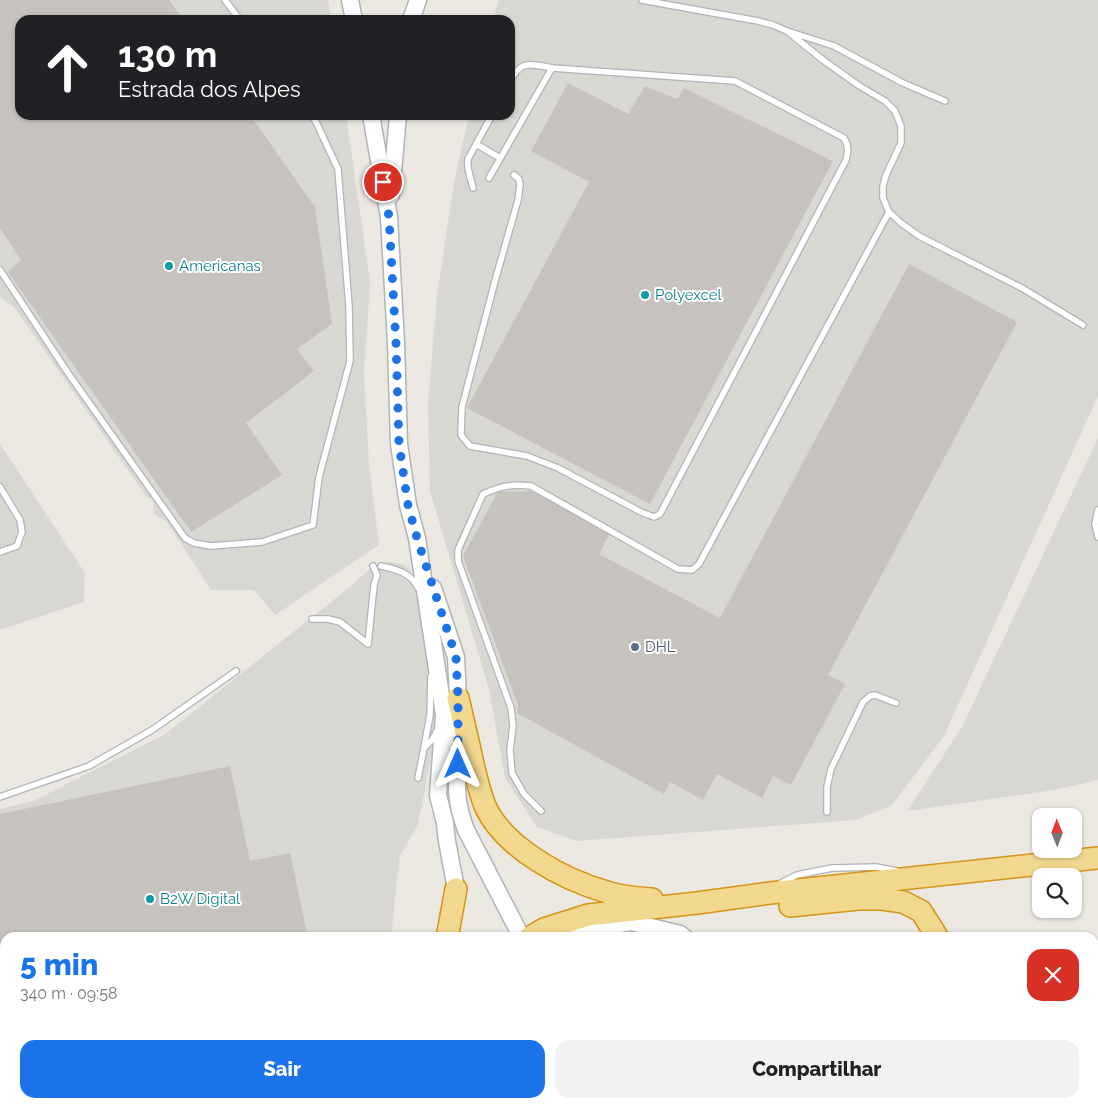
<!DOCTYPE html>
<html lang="pt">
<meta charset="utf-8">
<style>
:root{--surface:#fff;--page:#f2f2f2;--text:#222;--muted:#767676;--accent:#1a73e8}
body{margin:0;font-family:Raleway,sans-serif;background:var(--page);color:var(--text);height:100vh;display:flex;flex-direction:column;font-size:19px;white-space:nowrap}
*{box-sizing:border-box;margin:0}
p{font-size:16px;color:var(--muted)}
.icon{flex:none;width:28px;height:28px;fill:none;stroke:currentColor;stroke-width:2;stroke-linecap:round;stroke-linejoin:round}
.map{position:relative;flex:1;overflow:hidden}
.details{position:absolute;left:0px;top:932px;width:1099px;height:176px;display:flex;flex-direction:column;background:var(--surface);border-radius:15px 15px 0 0;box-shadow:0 1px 4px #0004}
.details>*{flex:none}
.guide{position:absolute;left:15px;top:15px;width:500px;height:105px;border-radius:15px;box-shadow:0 1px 4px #0004;background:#202124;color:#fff;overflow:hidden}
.needle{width:32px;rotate:359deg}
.tools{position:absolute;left:1032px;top:808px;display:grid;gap:10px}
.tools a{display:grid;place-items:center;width:50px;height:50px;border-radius:10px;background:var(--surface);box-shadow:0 1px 4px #0004;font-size:25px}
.pin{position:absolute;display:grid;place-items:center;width:42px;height:42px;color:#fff;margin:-21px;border:2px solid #fff;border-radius:50%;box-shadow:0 1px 5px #0007}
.me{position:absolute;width:55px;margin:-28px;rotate:0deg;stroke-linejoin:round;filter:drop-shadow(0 0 4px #0008)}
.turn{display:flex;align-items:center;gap:18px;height:105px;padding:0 20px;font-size:22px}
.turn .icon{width:65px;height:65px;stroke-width:2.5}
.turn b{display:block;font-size:35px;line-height:42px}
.round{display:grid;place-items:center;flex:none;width:52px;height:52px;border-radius:15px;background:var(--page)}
.overview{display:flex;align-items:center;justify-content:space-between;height:85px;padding:0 20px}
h1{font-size:30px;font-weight:800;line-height:38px;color:var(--accent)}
.button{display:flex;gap:10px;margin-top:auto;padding:10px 20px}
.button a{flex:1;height:58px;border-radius:15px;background:var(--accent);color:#fff;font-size:20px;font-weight:800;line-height:58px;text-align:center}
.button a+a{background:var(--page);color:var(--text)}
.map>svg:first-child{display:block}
.industrial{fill:#d9d7d2}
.building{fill:#c6c2be}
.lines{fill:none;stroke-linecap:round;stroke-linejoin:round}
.service-casing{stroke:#b1b3b7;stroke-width:8}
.secondary-casing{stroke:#b0b3b7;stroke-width:19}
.motorway-casing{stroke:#d59515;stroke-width:24}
.service{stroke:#fff;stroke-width:5.5}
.secondary{stroke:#fff;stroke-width:16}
.motorway{stroke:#f2d78f;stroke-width:21}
.route{stroke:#1a73e8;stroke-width:9;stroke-dasharray:0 16.2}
.culture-dot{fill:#0f9aa8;stroke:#fff;stroke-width:2}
.service-dot{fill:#5c6f8a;stroke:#fff;stroke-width:2}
.labels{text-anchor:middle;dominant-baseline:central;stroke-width:4;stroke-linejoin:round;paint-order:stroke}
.culture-label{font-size:15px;fill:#0d838f;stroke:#fff;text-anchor:start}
.service-label{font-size:15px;fill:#4e5e75;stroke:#fff;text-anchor:start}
</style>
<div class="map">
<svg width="1098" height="1108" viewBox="0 0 1098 1108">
<rect width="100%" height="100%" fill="#eae8e0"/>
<g class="industrial">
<polygon points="0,0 328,0 331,20 20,20 20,115 346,115 370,282 364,373 369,465 379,545 275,615 254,590 211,590 167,522 154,514 153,499 147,497 14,307 0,297"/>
<polygon points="499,0 1098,0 1098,396 944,736 892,805 856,820 576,841 537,827 505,778 489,689 430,491 428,406 437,295 454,183 469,115 510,115 510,20 493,20"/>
<polygon points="1098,438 1098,780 1054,790 907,811 962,727"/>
<polygon points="0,444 85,573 84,602 0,630"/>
<polygon points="388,562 404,564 410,570 435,640 440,710 418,825 400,855 391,937 5,938 5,1104 245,1104 232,1108 0,1108 0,809 33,801 164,735 351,586 373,566"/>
</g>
<g class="building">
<polygon points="0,0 169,0 183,20 20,20 20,115 250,115 315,207 332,324 297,349 314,371 246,423 282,475 191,532 8,272 21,260 0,228"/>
<polygon points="568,83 628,114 645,86 677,99 684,88 833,161 650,504 467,408 589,182 531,151"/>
<polygon points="909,264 1017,322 828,675 845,684 791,785 773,776 762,798 717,774 703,800 670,782 664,794 517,713 518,705 463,556 498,492 531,491 610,533 599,554 720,618"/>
<polygon points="230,766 250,861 290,853 308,938 5,938 5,1079 0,1080 0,814"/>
</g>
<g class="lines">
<defs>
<g id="service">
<polyline points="225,0 240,20"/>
<polyline points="642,0 758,21 773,25 787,31 834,46 903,83 945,101"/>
<polyline points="787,31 823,60 858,85 885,101 895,111 901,126 901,143 886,175 883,186 883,198 889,212 901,223 919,236 1022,288 1083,325"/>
<path d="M510,81C522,59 530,64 552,68L735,81L844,138C849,146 848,151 846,160L660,514L654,517L641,512L558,468L527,456L470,446L461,435L462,407L495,281L518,200L520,185L519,179L514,175"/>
<polyline points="476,144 500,158"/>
<polyline points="489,178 552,68"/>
<path d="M473,188C471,178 466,168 468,159L492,115"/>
<polyline points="0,270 68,373 185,538 194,543 211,546 262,542 313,525 319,477 350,361 349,306 338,169 316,122 311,115"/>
<polyline points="0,487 20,520 22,532 17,546 0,552"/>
<polyline points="1098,510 1095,524 1098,537"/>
<path d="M381,566C395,569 412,573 418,588"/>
<polyline points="312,619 328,619 340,622 368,644"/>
<polyline points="368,644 374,585 377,575 373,566"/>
<polyline points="424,748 430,715 431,676"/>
<polyline points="418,778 424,748 432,740 437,731"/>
<polyline points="0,797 89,766 152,730 236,671"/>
<path d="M541,811L524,794L512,773L510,750L513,726L511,708L458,561V550L483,494C502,486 510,484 531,486L678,569L692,570L699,564L889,212"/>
<polyline points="827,812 827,787 831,769 863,702 870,696 875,695 896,703"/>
<polyline points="779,884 797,875 832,868 876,867 897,871"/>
</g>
<g id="secondary">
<polyline points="350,0 354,20"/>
<polyline points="411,20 418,0"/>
<polyline points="371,115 389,217 396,343 399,444 408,505 417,538 444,715 438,795 445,823 447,841 456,889 456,900"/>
<polyline points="391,195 398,115"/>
<path d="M433,588L456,657L458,698L457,791C458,805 461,817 466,830L522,938"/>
<polyline points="561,938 578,931 631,922 680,934 685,938"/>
<polyline points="448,1104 448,1108"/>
</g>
<g id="motorway">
<path d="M458,698C462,716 466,733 470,750C474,769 478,788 485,806C504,848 564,880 607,892C621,897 637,898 652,899"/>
<polyline points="790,906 858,899 882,899 903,902 921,911 938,938"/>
<polyline points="447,938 456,889"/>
<polyline points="529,938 544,929 588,915 697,903 770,893 1098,858"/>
<polyline points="1094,983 1098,981"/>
<polyline points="1094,1028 1098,1026"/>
<polyline points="406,1104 407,1108"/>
<polyline points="431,1108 431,1104"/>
<polyline points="701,1108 711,1104"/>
<polyline points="729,1108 744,1104"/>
<polyline points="871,1108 884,1104"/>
</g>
</defs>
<use href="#service" class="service-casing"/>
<use href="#secondary" class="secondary-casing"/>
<use href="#motorway" class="motorway-casing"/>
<use href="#service" class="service"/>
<use href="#secondary" class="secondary"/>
<use href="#motorway" class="motorway"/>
</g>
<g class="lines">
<polyline class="route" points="383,182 389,217 396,343 399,444 408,505 417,538 456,657 458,698 458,764"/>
</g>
<g class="culture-dot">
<circle cx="169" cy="266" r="5"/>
<circle cx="645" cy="295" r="5"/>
<circle cx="150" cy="899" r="5"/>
</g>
<circle class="service-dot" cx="635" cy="647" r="5"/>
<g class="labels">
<g class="culture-label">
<text x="179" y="266">Americanas</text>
<text x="655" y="295">Polyexcel</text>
<text x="160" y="899">B2W Digital</text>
</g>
<g class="service-label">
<text x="645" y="647">DHL</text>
</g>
</g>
</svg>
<div class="tools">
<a><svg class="needle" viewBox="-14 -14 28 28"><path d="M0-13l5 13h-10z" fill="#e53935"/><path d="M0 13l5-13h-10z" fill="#767676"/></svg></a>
<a><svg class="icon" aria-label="search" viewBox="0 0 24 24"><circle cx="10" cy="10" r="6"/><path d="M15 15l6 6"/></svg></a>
</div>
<div class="pin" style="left:383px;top:182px;background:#d93025"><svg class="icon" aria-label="arrive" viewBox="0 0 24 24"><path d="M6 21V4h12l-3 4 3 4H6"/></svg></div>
<svg class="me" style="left:458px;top:764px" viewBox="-20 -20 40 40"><path d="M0-17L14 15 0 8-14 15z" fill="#1a73e8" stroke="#fff" stroke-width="4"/></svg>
<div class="guide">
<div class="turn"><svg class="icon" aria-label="ahead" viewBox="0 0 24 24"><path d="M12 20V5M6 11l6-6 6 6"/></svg><div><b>130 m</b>Estrada dos Alpes</div></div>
</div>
<section class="details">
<div class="overview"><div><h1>5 min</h1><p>340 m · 09:58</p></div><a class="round" style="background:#d93025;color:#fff"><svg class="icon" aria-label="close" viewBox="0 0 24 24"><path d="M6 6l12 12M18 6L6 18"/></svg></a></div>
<div class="button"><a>Sair</a><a>Compartilhar</a></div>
</section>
</div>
